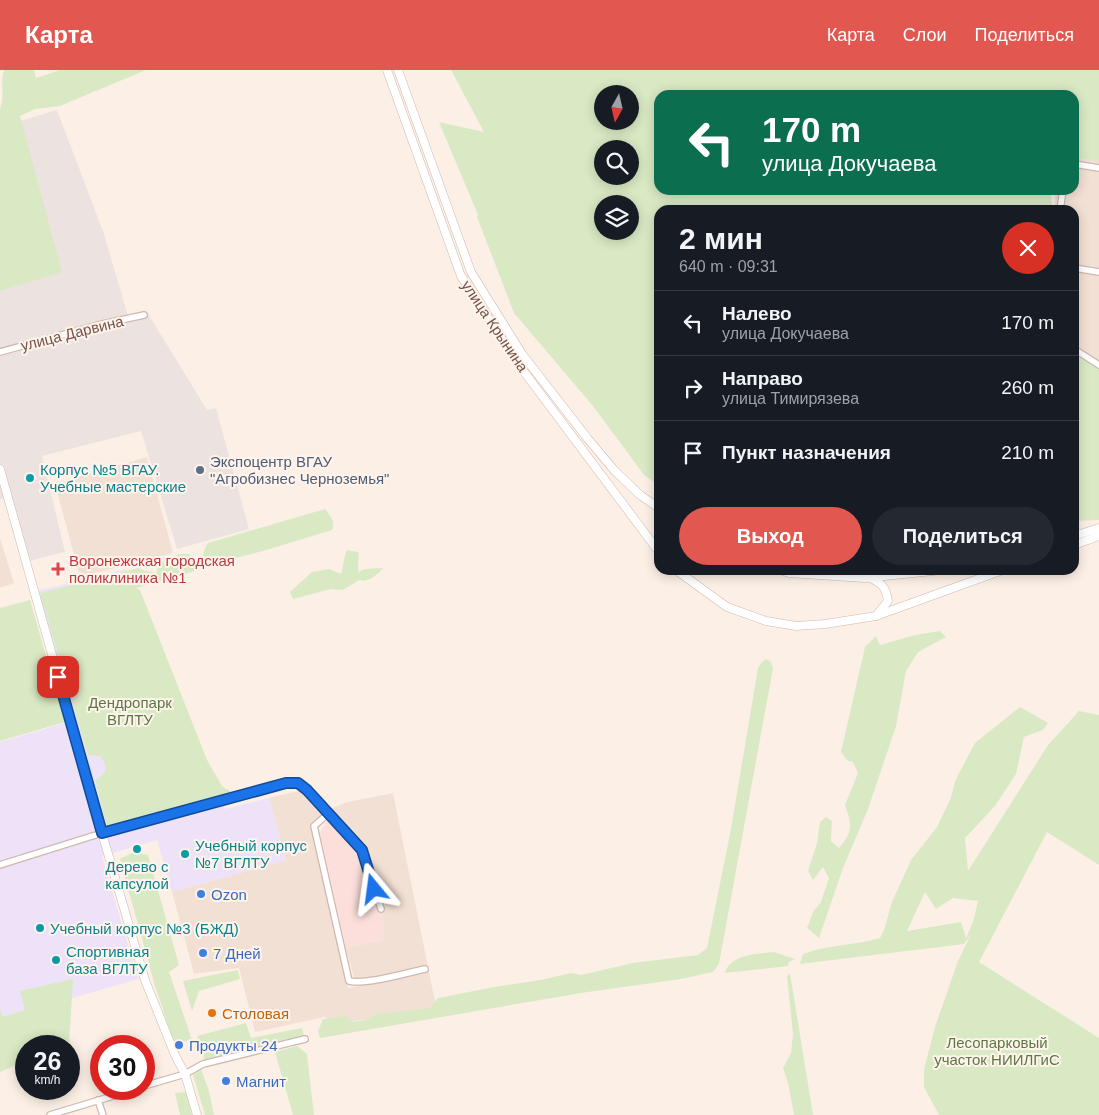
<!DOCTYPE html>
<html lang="ru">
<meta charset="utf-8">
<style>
:root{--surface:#171b24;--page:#242831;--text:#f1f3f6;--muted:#9ea1a6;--line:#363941;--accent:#e2574f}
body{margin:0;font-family:Arial,sans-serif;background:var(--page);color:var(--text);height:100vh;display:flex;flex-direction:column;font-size:19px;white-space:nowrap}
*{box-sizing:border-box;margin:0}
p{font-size:16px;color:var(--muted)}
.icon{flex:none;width:28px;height:28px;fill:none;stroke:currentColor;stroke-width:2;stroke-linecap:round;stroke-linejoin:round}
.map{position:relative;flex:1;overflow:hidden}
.drawer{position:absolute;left:654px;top:135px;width:425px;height:370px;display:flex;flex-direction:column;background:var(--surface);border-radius:15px;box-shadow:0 2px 12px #0003}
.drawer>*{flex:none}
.hud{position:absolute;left:654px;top:20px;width:425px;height:105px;border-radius:15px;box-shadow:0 2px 12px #0003;background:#0b6e4f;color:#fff;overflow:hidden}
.needle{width:32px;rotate:188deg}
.buttons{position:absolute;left:594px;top:15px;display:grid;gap:10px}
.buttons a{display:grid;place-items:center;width:45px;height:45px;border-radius:50%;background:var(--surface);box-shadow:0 2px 12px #0003;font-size:25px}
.speed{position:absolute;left:15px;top:965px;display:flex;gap:10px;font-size:25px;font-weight:700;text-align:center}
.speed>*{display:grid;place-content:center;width:65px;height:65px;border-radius:50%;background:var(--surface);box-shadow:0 2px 12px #0003;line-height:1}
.speed small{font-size:12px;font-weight:400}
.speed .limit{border:8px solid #d22;background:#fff;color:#111}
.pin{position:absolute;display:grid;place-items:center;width:42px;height:42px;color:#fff;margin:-21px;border-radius:10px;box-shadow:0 2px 8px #0006}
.me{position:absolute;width:55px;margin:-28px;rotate:344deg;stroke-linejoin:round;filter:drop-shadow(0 0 4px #0008)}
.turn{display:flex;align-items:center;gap:18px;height:105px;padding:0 25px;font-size:22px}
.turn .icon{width:65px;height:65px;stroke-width:2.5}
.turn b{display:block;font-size:35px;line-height:42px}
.round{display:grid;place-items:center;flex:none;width:52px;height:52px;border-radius:26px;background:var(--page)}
.headline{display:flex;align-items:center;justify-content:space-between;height:85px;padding:0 25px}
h1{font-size:30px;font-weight:800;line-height:38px}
.cta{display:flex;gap:10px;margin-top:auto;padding:10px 25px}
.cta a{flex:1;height:58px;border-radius:30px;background:var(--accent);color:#fff;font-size:20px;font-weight:800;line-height:58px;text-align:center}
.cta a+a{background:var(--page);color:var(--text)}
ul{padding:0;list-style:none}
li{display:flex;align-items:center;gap:15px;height:65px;padding:0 25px;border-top:1px solid var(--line)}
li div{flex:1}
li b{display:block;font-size:19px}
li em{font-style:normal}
header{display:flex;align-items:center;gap:30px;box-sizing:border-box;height:70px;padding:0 25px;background:var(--accent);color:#fff}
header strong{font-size:24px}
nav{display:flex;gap:28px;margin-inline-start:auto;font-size:18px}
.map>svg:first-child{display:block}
.residential{fill:#f3e0d4}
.commercial{fill:#fcdeda}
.industrial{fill:#ece3e0}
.education{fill:#ede2f8}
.green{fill:#d9e9c4;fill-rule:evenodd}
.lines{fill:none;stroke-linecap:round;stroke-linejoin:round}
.minor-casing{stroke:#cfb8af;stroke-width:8}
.secondary-casing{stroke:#d2b7ad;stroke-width:9}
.minor{stroke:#fff;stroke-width:5.5}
.secondary{stroke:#fff;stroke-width:8}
.route-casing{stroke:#114b97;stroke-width:12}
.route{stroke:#1a73e8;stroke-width:9}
.service-dot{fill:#5c6f8a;stroke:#fef4ec;stroke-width:2}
.culture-dot{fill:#0f9aa8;stroke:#fef4ec;stroke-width:2}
.health-dot{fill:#e0444e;stroke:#fef4ec;stroke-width:2}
.shop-dot{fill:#3f7fe0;stroke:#fef4ec;stroke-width:2}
.food-dot{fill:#e8710a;stroke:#fef4ec;stroke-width:2}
.labels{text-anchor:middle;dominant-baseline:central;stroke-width:4;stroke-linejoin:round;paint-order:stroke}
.street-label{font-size:15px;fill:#74534b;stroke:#fef4ec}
.service-label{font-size:15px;fill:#4e5e75;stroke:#fef4ec;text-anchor:start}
.culture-label{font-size:15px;fill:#0d838f;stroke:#fef4ec;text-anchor:start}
.health-label{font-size:15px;fill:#be3a42;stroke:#fef4ec;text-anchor:start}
.park-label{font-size:15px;fill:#5d7943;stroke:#fef4ec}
.shop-label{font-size:15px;fill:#366cbe;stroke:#fef4ec;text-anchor:start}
.food-label{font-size:15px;fill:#c56008;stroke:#fef4ec;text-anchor:start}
</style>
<header>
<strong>Карта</strong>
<nav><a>Карта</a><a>Слои</a><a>Поделиться</a></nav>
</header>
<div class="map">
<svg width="1099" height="1045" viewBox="0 0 1099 1045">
<rect width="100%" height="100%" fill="#fcf0e6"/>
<g class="residential">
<polygon points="1074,81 1099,85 1099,299 1074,284 1074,140 1055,140 1055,120 1074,120"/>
<polygon points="147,387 173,483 80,507 55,414"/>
<polygon points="0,468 14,513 0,518"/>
<polygon points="298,721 312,728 324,745 317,751 311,754 348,918 429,902 436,937 338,954 325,947 255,962 239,898 194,904 172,822 286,790 269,728"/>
<polygon points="393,723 428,897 355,911 346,878 383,870 381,845 376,840 370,812 359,780 339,756 329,748 330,739 347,732"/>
</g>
<polygon class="commercial" points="329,748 339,756 359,780 370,812 376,840 381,845 384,854 383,870 346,878 320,762"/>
<polygon class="industrial" points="57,40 104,164 128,246 147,242 207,340 216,338 249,459 177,479 141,361 42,386 65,482 29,491 11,426 0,429 0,57"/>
<polygon class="education" points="126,499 225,739 269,728 286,790 172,822 157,770 102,786 138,909 0,949 0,672 75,650 37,521"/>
<g class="green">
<path d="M4,0H34L36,8L60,0H146L60,36L35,39L20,46L62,202L0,221V39C5,27 0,11 4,0Z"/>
<path d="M451,0H1099V91L1074,88V25H659V120H1051L1052,140H659V415L644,405L593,336L514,243L477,147L478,145L439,52L484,62ZM602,24H630V51H602ZM602,79H630V106H602ZM602,134H630V161H602Z"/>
<polygon points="1074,284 1099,299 1099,450 1074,451"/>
<path d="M325,439C330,445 336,452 332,460L263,481L207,495L201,492L205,478L208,473Z"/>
<path d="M347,480L358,482C360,487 357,494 359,502L365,499L383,498C377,505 369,513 359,510L343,520L331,519L293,529L290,522L312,502L329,499L341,504C344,496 343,488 347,480Z"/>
<path d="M180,484H189L199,500L136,518L140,520L207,690L222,716L231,722L225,729L107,756L95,710C107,704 109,697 100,686L88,685L40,523L138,498L146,501L156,503L160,492Z"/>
<polygon points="30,530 65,652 0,671 0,538"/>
<path d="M940,561L946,567L918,582L906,601L896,656L868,739L843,798L819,868L807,858L813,842L821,832L829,808L823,797L813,810L808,801L817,773L820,752L826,747L832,751L831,771L839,778C853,762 852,754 845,735L858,703L853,692L848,691L841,682L865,577L876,566L880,575L915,565Z"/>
<polygon points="766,589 771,592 773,598 719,894 713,902 681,909 581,923 320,968 318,961 323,949 345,946 353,952 364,950 378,944 430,938 438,928 494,917 541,910 571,903 581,905 633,893 698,885 707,878 731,759 758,598 761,593"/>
<path d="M1020,637L1048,653L1043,660L1024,667L1016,704L995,736L965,768L968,801L1048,675L1079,641L1099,645V795L1047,762L979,892L1099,968V1045H939L924,1017V999L935,957L958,891L971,864L964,874L800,894L803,884C828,874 854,876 880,868L884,860L892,832L911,790L937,757L950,730L956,709L975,673ZM925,822L936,839L953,828L978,831L973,852L966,868L961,852L907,861Z"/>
<polygon points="134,782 148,785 179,895 169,902 192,970 174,973 155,916 120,789"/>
<path d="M774,882L795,889L789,892L788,896L725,903C730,884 757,884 774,882Z"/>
<polygon points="238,900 240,909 199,921 192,941 183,911"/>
<polygon points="790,903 813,1045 794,1045 788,1013 783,998 791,983 793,964 787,906"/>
<polygon points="73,909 69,975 65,976 26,976 26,991 0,1002 0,939 3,947 25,940 20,921"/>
<polygon points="246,953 251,968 302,958 304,966 205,991 197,966"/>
<polygon points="297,976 307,984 314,1045 293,1045 275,982"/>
<polygon points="201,999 209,1021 214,1045 205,1045 193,1005"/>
<polygon points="186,1022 192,1045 180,1045 175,1023"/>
</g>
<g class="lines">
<defs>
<g id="minor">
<polyline points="1074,94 1099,98"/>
<polyline points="1060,140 1063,120"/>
<polyline points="1074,198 1099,202"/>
<polyline points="1074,279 1099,295"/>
<polyline points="0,282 98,255 144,245"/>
<path d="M329,743L314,756L349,911C366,915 406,903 425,899"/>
<polyline points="0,795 102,763 286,713 298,713 307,720 362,780 381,839"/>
<polyline points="144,1016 185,1004 203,994 305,969"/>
<polyline points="98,1030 103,1045"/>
<polyline points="50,1045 136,1019"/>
</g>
<g id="secondary">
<polyline points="387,0 461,206 516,291 659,482"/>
<polyline points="398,0 471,202 522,284 588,369 614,400 640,425 659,438"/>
<polyline points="0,399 102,763 145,910 175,985 185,1004 197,1045"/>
<polyline points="1074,466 1099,458"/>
<polyline points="1074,475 1099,466"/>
<polyline points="676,500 727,537 766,551 796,556 825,554 876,546 1003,500"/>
<polyline points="780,500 789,503 865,508 942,500"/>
<path d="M871,508C882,514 886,517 888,531L876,546"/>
</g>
</defs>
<use href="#minor" class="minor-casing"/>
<use href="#secondary" class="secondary-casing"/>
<use href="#minor" class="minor"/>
<use href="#secondary" class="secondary"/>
</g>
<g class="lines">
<defs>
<polyline id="route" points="58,607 102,763 286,713 298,713 307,720 362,780 374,819"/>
</defs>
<use href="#route" class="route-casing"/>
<use href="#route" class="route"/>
</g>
<circle class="service-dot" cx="200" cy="400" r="5"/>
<g class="culture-dot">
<circle cx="30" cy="408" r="5"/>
<circle cx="137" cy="779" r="5"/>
<circle cx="185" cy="784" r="5"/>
<circle cx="40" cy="858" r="5"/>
<circle cx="56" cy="890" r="5"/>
</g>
<path class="health-dot" d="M55.5 491.5h5v5h5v5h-5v5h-5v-5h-5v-5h5z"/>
<g class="shop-dot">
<circle cx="201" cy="824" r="5"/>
<circle cx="203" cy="883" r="5"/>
<circle cx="179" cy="975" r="5"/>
<circle cx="226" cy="1011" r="5"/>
</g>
<circle class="food-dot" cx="212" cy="943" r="5"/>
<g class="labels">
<g class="street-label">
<text transform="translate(495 256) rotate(56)">улица Крынина</text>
<text transform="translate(72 263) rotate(-14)">улица Дарвина</text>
</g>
<g class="service-label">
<text x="210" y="391">Экспоцентр ВГАУ<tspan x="210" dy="17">"Агробизнес Черноземья"</tspan></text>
</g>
<g class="culture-label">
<text x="40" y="399">Корпус №5 ВГАУ.<tspan x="40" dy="17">Учебные мастерские</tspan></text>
<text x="195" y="775">Учебный корпус<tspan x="195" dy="17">№7 ВГЛТУ</tspan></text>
<text x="137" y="796" text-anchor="middle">Дерево с<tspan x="137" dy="17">капсулой</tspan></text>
<text x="50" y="858">Учебный корпус №3 (БЖД)</text>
<text x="66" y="881">Спортивная<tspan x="66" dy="17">база ВГЛТУ</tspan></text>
</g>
<g class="health-label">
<text x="69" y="490">Воронежская городская<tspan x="69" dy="17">поликлиника №1</tspan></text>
</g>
<g class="park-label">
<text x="130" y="632">Дендропарк<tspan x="130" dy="17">ВГЛТУ</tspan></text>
<text x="997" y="972">Лесопарковый<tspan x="997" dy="17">участок НИИЛГиС</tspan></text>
</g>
<g class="shop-label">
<text x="211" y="824">Ozon</text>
<text x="213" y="883">7 Дней</text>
<text x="189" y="975">Продукты 24</text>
<text x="236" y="1011">Магнит</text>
</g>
<g class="food-label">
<text x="222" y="943">Столовая</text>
</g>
</g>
</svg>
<div class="buttons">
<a><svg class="needle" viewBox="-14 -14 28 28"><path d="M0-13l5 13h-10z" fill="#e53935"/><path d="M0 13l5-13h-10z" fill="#9ea1a6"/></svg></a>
<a><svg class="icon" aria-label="search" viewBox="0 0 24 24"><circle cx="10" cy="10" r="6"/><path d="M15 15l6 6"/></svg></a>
<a><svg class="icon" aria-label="layers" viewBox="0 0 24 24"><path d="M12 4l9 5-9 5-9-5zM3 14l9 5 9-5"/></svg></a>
</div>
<div class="speed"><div>26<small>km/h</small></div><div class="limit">30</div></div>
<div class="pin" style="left:58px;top:607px;background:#d93025"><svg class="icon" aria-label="arrive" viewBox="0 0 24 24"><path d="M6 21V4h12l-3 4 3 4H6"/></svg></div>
<svg class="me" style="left:374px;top:819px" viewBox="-20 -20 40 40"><path d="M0-17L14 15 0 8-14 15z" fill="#1a73e8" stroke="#fff" stroke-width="4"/></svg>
<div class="hud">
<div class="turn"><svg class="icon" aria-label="left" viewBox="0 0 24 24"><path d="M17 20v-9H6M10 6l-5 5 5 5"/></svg><div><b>170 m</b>улица Докучаева</div></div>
</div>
<section class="drawer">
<div class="headline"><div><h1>2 мин</h1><p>640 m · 09:31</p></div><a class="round" style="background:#d93025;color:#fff"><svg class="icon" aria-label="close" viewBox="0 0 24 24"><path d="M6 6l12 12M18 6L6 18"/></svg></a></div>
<ul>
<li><svg class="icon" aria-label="left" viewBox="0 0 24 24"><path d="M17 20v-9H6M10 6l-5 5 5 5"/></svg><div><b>Налево</b><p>улица Докучаева</p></div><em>170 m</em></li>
<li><svg class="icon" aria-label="right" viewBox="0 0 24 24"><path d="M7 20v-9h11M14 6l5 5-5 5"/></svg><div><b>Направо</b><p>улица Тимирязева</p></div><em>260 m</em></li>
<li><svg class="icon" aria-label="arrive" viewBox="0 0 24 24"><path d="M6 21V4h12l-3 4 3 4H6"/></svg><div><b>Пункт назначения</b></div><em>210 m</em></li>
</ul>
<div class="cta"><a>Выход</a><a>Поделиться</a></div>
</section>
</div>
